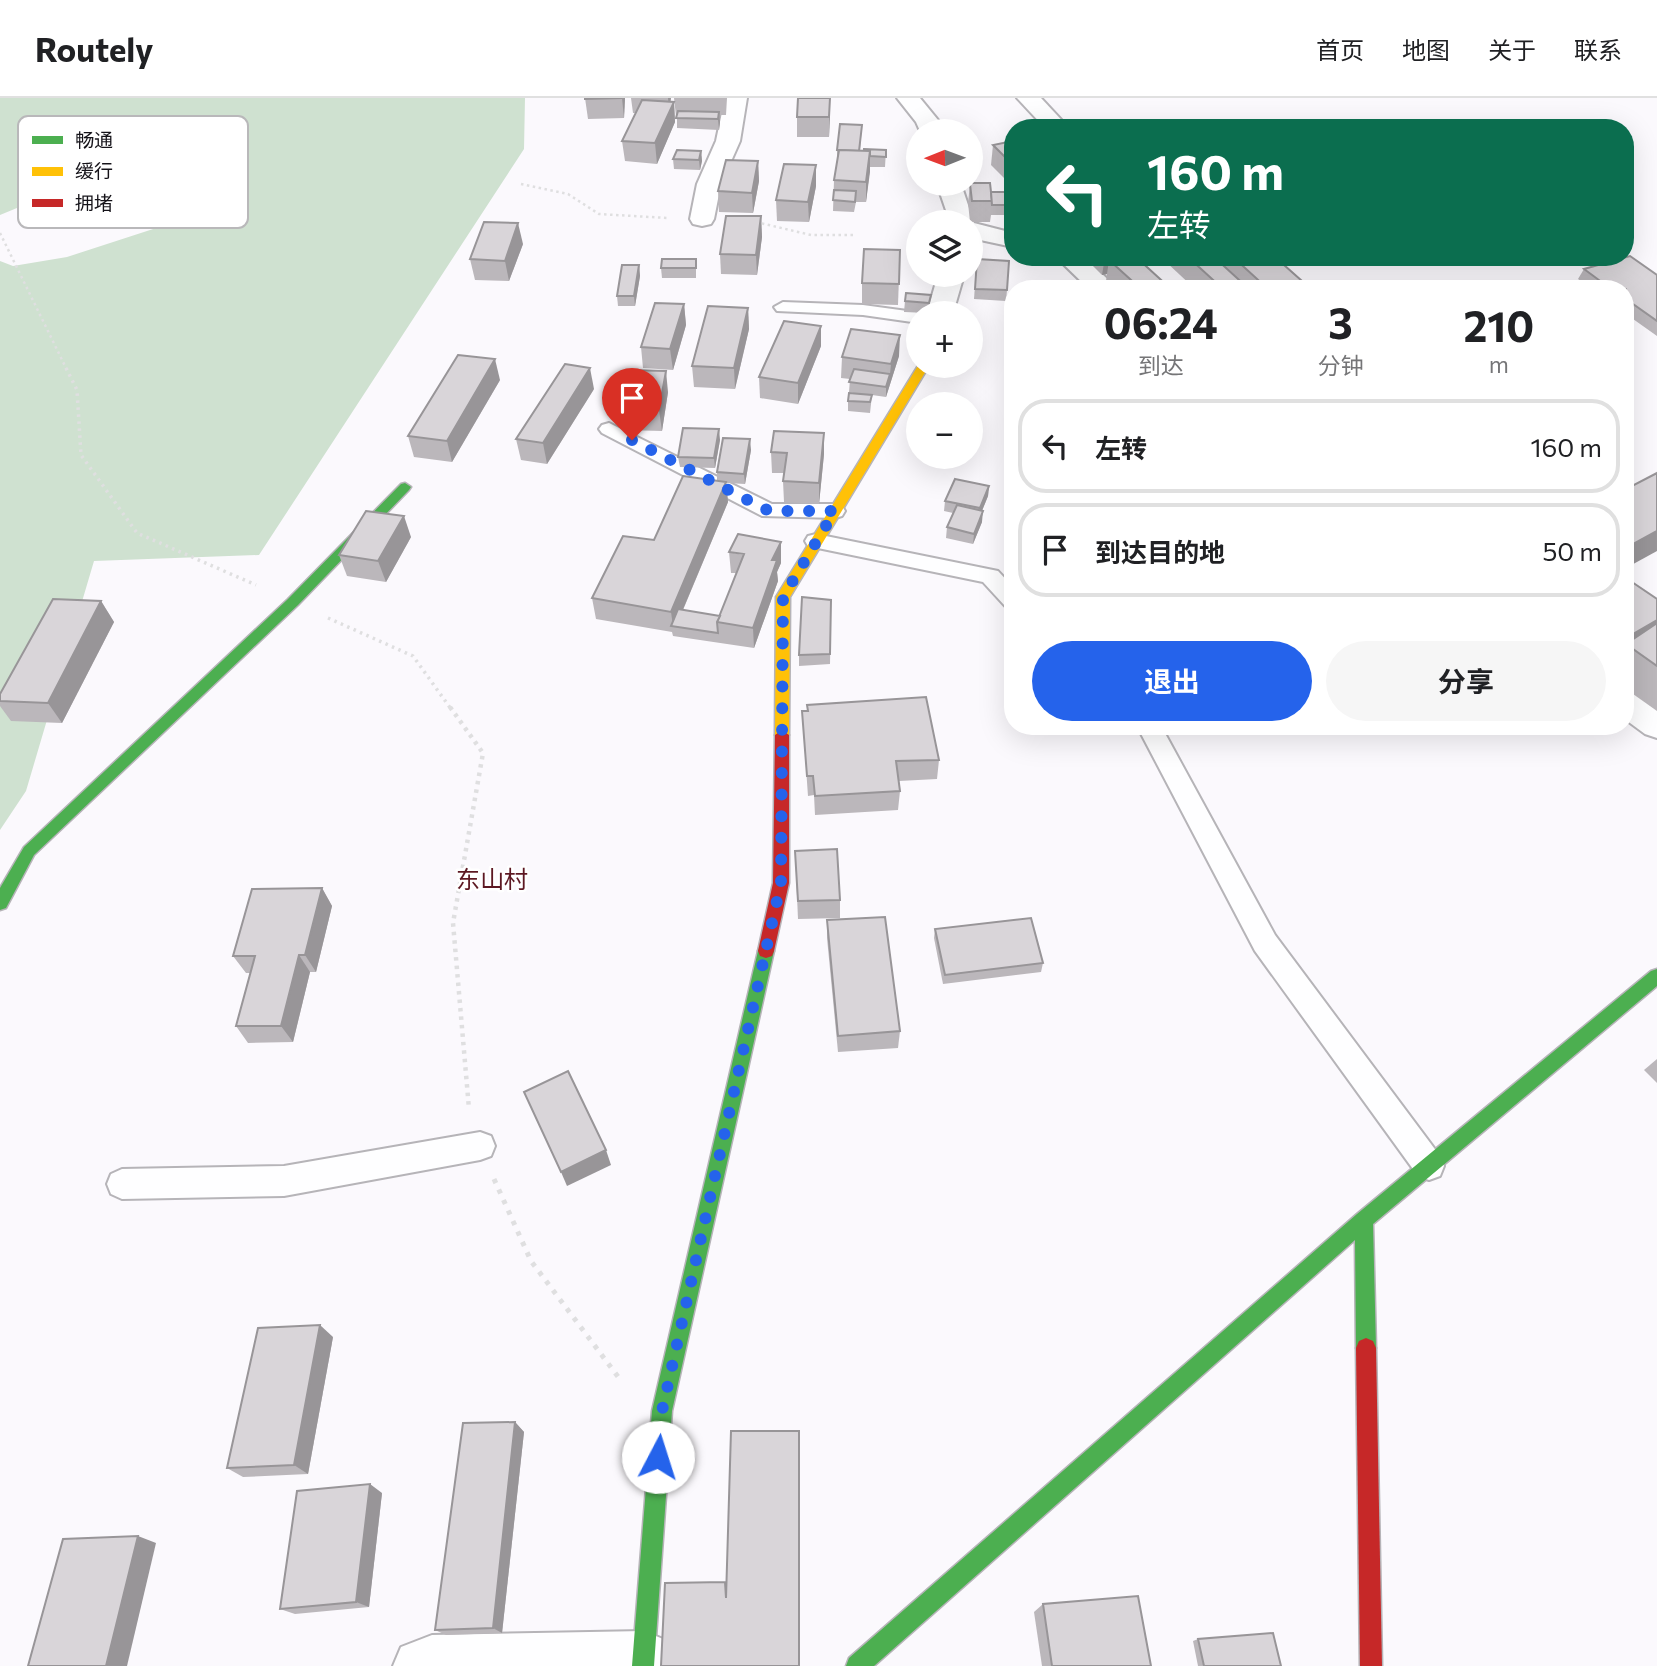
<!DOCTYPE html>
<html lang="zh">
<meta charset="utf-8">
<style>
:root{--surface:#fff;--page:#f6f6f6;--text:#202124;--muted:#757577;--line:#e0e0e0;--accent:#2563eb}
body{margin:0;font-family:Commissioner,"Noto Sans SC",sans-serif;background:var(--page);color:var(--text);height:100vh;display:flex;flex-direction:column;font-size:26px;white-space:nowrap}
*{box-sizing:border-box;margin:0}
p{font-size:23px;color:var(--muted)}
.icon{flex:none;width:38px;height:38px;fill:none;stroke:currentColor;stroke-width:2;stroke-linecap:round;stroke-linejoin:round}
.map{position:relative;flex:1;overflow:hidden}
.drawer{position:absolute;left:1004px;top:182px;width:630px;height:455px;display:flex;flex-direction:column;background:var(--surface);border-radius:28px;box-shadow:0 7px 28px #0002}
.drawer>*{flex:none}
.hud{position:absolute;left:1004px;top:21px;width:630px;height:147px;border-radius:28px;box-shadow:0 7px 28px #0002;background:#0b6e4f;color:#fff;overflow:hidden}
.needle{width:46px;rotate:269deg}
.tools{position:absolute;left:906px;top:21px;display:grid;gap:14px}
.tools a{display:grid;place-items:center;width:77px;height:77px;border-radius:50%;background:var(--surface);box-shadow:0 7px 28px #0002;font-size:35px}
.pin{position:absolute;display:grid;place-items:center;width:60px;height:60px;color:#fff;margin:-72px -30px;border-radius:50% 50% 50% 0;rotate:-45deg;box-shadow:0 0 7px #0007}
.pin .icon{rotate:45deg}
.me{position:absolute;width:77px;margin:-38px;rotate:5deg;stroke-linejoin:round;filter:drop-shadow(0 0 5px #0008)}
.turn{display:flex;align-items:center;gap:24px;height:147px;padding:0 28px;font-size:32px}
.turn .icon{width:91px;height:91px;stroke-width:2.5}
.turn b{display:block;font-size:49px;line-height:60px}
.eta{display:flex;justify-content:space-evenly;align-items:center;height:119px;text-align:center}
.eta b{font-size:42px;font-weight:700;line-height:49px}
.button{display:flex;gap:14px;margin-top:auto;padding:14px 28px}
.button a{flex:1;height:80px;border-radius:42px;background:var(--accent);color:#fff;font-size:28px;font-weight:700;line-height:80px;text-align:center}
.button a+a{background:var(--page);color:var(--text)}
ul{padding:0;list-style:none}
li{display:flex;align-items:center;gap:21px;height:94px;margin:0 14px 10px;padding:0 14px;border:4px solid var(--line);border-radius:28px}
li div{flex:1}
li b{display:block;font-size:26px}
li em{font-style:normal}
header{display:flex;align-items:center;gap:42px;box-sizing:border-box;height:98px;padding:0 35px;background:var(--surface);border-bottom:2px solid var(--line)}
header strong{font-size:33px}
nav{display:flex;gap:38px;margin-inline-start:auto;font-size:24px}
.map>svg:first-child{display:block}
.forest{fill:#cfe1d0}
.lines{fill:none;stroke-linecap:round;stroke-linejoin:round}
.lane-casing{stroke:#b6b4b8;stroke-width:4}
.street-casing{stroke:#b6b4b8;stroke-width:4}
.fast-casing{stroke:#b6b4b8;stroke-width:3}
.slow-casing{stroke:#b6b4b8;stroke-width:3}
.jam-casing{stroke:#b6b4b8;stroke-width:3}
.path-far3{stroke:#dfdfe0;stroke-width:2.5;stroke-dasharray:2.5 3.5;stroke-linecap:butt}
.path-far2{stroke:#dfdfe0;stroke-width:3.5;stroke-dasharray:2.5 4.5;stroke-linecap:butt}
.path-far1{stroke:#dfdfe0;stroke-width:4.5;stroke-dasharray:3.5 5;stroke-linecap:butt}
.path{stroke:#dfdfe0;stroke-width:5;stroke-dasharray:4.5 7;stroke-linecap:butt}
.lane{fill:#fefeff;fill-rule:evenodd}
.street{fill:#fefeff;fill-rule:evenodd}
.fast{fill:#4caf50;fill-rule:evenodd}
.slow{fill:#ffc107;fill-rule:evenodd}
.jam{fill:#c62828;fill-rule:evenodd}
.wall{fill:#bbb7bb}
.shaded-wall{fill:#989598}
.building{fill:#d9d5d9;stroke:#989598;stroke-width:2}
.route{stroke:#2563eb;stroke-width:12;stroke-dasharray:0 21.6}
.labels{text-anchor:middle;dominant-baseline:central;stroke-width:5;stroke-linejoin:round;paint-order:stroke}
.quarter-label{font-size:24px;fill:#5d1822;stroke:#fff}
.key{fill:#fff;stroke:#b9b8ba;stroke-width:2}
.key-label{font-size:19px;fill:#151319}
</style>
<header>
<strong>Routely</strong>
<nav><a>首页</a><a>地图</a><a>关于</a><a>联系</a></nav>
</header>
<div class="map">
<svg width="1657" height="1568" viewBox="0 0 1657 1568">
<rect width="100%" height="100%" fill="#fbf9fd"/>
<polygon class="forest" points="0,0 525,0 524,51 259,457 94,463 26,693 0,732 0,163 13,168 67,159 187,120 239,64 109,72 0,117"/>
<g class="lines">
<defs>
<g id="lane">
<polygon points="783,204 863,207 922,215 919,215 919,225 863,217 777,213 774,209"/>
<polygon points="609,325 772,406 835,406 842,408 845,413 842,418 835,420 762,418 602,335 599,331 602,327"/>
<polygon points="816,436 998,473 1013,489 1013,511 1005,508 983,484 808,448 805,443 808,438"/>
<polygon points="1137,628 1161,628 1275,837 1440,1058 1444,1068 1440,1078 1429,1082 1418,1078 1255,853"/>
<polygon points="480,1034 491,1038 495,1048 491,1058 480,1062 284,1098 122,1101 111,1096 107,1086 111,1076 122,1071 284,1068"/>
</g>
<g id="street">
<polygon points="725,0 747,0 740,43 721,86 714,121 711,126 702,128 693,126 690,121 697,86 716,43"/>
<polygon points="897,0 920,0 938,22 942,33 920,33 916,24"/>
<polygon points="1017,0 1041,0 1069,30 1045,30"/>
<polygon points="937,86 961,86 974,125 1013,135 1013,149 971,140 971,124 950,124"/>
<polygon points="1056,159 1084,159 1118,191 1089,191"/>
<polygon points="938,177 964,177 953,215 927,215"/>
<polygon points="1626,591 1638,595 1657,609 1657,640 1645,636 1626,622"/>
<polygon points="644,1533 663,1541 671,1560 668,1568 393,1568 401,1549 432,1537"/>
</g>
<g id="fast">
<polygon points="405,385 411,389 409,392 298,507 34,757 6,810 0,812 0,790 24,749 288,501 401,386"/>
<polygon points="766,846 772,848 774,853 672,1313 654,1568 632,1568 652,1313 758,853 760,848"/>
<polygon points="1657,871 1657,888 1373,1126 1376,1250 1373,1257 1366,1260 1359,1257 1356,1250 1355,1142 874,1568 846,1568 849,1560 1357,1116 1651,873"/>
</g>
<polygon id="slow" points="919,266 929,268 790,499 789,637 782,642 777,641 775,637 776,499"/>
<g id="jam">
<polygon points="782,632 789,637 789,785 774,853 772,858 766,860 760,858 758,853 773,785 775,637"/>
<polygon points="1366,1240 1373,1243 1376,1250 1382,1568 1360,1568 1356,1250 1359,1243"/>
</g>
</defs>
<use href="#lane" class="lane-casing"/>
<use href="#street" class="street-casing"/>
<use href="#fast" class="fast-casing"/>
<use href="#slow" class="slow-casing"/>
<use href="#jam" class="jam-casing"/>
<g class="path-far3">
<polyline points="521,86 568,96 599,116 667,120"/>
<polyline points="756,124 811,137 855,137"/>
<polyline points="0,135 67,272"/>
</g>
<g class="path-far2">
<polyline points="66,270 77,292 81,357 137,435 256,487"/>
<polyline points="328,520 413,558 451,611"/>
</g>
<polyline class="path-far1" points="450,609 483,655 453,825 469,1011"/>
<polyline class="path" points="494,1081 531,1163 619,1280"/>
<use href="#lane" class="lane"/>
<use href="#street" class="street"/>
<use href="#fast" class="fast"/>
<use href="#slow" class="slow"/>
<use href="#jam" class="jam"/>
</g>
<g class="wall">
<polygon points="585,0 625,0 624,20 588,21"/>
<polygon points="631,0 671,0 670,4 674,4 675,24 657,66 625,63 622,43 636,15 633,15"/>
<polygon points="674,0 727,0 726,17 720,17 720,24 719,32 677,30 677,17 676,18"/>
<polygon points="830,0 829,39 797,39 797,19"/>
<polygon points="862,27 860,53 886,52 885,69 870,69 866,104 856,104 854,114 833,113 834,82 837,63 837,52"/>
<polygon points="1013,43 1013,89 991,67 993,47"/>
<polygon points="677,52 701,53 702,63 700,72 674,71 673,61"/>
<polygon points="758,63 759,83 753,115 719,114 718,93"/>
<polygon points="816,67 816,88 809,124 777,123 776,102"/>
<polygon points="970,86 991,94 1013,94 1013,130 1012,127 1013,117 991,117 990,124 970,124 968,105"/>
<polygon points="761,118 762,139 757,177 721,176 720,156"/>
<polygon points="523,146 509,183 475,182 470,161"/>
<polygon points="900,152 898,207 862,206 862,185"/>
<polygon points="1084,159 1136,159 1171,191 1114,191 1106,183 1107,176 1102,177"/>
<polygon points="1166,159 1275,159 1311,191 1195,191 1165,163"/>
<polygon points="696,161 696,180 662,180 661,170"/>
<polygon points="977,161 1007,192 1006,203 974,201"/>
<polygon points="639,167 640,178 635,208 618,208 617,198"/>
<polygon points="1584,171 1657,177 1657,238 1626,216 1626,191 1592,191 1578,181"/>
<polygon points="931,197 928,215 904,214 905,203"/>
<polygon points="684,206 686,227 673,272 643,270 641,249"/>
<polygon points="748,210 749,231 735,291 694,289 692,268"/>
<polygon points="821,228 821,248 798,306 760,300 759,279"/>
<polygon points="899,258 886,299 872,297 870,315 848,313 848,303 859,296 849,294 850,281 841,280 842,259"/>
<polygon points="500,282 452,364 414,359 408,338"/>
<polygon points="594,291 547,366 521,362 516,341"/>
<polygon points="668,294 662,333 624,332 621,311"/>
<polygon points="824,335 824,356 819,406 784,404 783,383 784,375 772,375 771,354"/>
<polygon points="720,342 715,370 680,369 678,359"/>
<polygon points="751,352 745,386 726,385 728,404 683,512 720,518 736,475 731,475 729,454 781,465 777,474 778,483 754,550 673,538 672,534 596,521 592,500 717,383 717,374"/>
<polygon points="989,388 988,398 982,413 982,424 973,446 946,440 947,429 953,415 944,413 945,403"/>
<polygon points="411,439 386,484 347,478 339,457"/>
<polygon points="1626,480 1657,501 1657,613 1626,591"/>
<polygon points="831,502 830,566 799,568 799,557"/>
<polygon points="101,503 114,524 62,625 11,623 0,608 0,596"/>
<polygon points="802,613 939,662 937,681 899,683 900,693 898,712 815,717 814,697 808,698"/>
<polygon points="795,753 840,802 840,820 798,821"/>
<polygon points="322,790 332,808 316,874 310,874 293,944 248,945 236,928 250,875 246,875 233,858"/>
<polygon points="827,822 900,933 898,950 838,954 827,840"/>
<polygon points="935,831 1043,865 1041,874 943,886 934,840"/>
<polygon points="1657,961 1657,985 1644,972"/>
<polygon points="333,1239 308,1376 243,1379 227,1370"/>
<polygon points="515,1324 524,1334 502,1535 446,1537 435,1532"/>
<polygon points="382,1395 369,1509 295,1516 280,1511"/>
<polygon points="1043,1506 1151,1568 1042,1568 1034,1514"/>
<polygon points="1198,1541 1281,1568 1198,1568 1193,1543"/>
</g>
<g class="shaded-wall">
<polygon points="622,0 625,0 624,20"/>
<polygon points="668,0 671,0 669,13 674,4 675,24 657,66 655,45 669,14"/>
<polygon points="830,0 830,18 829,39 829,19"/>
<polygon points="719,14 720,24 719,32 718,21"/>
<polygon points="701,53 702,63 700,72 699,62"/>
<polygon points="870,53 870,74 866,104 866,84"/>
<polygon points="758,63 759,83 753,115 752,95"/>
<polygon points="816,67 816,88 809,124 808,104"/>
<polygon points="761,118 762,139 757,177 756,157"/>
<polygon points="518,125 523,146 509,183 505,163"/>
<polygon points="1105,159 1131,159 1109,162 1107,176 1102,177"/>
<polygon points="639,167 640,178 635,208 634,198"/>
<polygon points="684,206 686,227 673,272 670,251"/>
<polygon points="748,210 749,231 735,291 734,270"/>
<polygon points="821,228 821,248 798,306 798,285"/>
<polygon points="900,237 899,258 886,299 886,289 890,276 891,266"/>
<polygon points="495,261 500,282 452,364 447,343"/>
<polygon points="590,270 594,291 547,366 543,345"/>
<polygon points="666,273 668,294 662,333 659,312"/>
<polygon points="719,331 720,342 715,370 714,360"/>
<polygon points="824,335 824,356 819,406 819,385"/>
<polygon points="750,341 751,352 745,386 744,376"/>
<polygon points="726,384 728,404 676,528 673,528 671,514"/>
<polygon points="989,388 988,398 979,420 980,410"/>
<polygon points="983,413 982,424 973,446 974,436"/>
<polygon points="404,418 411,439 386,484 378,463"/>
<polygon points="1657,433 1657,453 1626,470 1626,450"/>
<polygon points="781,444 781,465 777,474 778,483 754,550 753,530 772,462"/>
<polygon points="101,503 114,524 62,625 48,605"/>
<polygon points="1657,522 1657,534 1626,546 1626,540"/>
<polygon points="322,790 332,808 316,874 305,857"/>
<polygon points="299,857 310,874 293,944 281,928"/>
<polygon points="606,1052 611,1067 567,1088 561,1074"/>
<polygon points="320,1227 333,1239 308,1376 294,1367"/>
<polygon points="515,1324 524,1334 502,1535 493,1530"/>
<polygon points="799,1333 800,1342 800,1568 799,1568"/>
<polygon points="370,1386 382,1395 369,1509 356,1504"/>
<polygon points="138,1438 156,1445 127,1568 106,1568"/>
</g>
<g class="building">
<polygon points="585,0 622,0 585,1"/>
<polygon points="798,0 830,0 829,19 797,19"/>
<polygon points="642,2 674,4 655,45 622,43"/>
<polygon points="678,13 719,14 718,21 676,20"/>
<polygon points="840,26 862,27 859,53 837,52"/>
<polygon points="1044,26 1047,30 1024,30"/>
<polygon points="1013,43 1013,67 993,47"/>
<polygon points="864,51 886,52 886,59 870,58 870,53 864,53"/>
<polygon points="677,52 701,53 699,62 673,61"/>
<polygon points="839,52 870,53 866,84 834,82"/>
<polygon points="726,62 758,63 752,95 718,93"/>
<polygon points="784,66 816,67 808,104 776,102"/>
<polygon points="971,85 990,85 992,103 972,103 970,86"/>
<polygon points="834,92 856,93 855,104 833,102"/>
<polygon points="991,94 1013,94 1013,107 992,107"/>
<polygon points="726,118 761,118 756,157 720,156"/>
<polygon points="484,124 518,125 505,163 470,161"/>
<polygon points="864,151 900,152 899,186 862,185"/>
<polygon points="1630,158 1657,177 1657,223 1626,201 1626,191 1611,191 1584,171"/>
<polygon points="1120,159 1136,159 1171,191 1141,191 1109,162"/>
<polygon points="1188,159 1214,159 1249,191 1223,191"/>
<polygon points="1233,159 1275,159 1311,191 1268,191"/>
<polygon points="662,161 696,161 696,170 661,170"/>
<polygon points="977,161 1009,163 1007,192 975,191"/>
<polygon points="622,167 639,167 634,198 617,198"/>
<polygon points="906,195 931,197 929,205 905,203"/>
<polygon points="655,205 684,206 670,251 641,249"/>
<polygon points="708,208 748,210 734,270 692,268"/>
<polygon points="784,223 821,228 798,285 759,279"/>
<polygon points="851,231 900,237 891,266 842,259"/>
<polygon points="458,257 495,261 447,343 408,338"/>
<polygon points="565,266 590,270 543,345 516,341"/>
<polygon points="854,271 890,276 886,289 849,284"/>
<polygon points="628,272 666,273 659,312 621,311"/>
<polygon points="849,295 872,297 870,304 848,303"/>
<polygon points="683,330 719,331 714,360 678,359"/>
<polygon points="774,333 824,335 819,385 783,383 787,355 771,354"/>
<polygon points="723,340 750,341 744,376 717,374"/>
<polygon points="1657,375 1657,433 1626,450 1626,391"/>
<polygon points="683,378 726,384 671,514 592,500 623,438 654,442"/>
<polygon points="955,381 989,388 980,410 945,403"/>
<polygon points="957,407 983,413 974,436 947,429"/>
<polygon points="366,413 404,418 378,463 339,457"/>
<polygon points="738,436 781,444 772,462 777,462 753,530 717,524 744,456 729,454"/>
<polygon points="1626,480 1657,501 1657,522 1626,540"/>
<polygon points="802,499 831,502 830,556 799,557"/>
<polygon points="53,501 101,503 48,605 0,603 0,596"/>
<polygon points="678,511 720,518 717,524 718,535 671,528"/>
<polygon points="1657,525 1657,568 1626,546"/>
<polygon points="926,599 939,662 896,663 900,693 815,698 813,678 807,678 802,613 808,613 807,607"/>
<polygon points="837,751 840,802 798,803 795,753"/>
<polygon points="322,790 305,857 299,857 281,928 236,928 255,858 233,858 252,791"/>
<polygon points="885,819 900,933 838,938 827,822"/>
<polygon points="1031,820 1043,865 945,877 935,831"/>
<polygon points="568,973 606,1052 561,1074 524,994"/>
<polygon points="320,1227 294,1367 227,1370 258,1230"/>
<polygon points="515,1324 493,1530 435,1532 463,1325"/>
<polygon points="731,1333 799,1333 799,1568 661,1568 665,1485 725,1484 726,1500"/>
<polygon points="370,1386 356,1504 280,1511 297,1393"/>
<polygon points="138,1438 106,1568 28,1568 63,1441"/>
<polygon points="1138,1498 1151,1568 1052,1568 1043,1506"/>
<polygon points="1273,1535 1281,1568 1204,1568 1198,1541"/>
</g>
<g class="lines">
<polyline class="route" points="632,342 769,413 835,413 783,499 781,785 662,1313 658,1359"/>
</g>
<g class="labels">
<g class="quarter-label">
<text x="492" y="780">东山村</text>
</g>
</g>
<rect x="18" y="18" width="230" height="112" rx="10" class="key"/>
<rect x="32" y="38" width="31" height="8" fill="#4caf50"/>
<rect x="32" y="69" width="31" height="9" fill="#ffc107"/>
<rect x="32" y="101" width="31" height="8" fill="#c62828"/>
<g class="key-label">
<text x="75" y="49">畅通</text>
<text x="75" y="80">缓行</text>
<text x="75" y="112">拥堵</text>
</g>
</svg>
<div class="tools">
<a><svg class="needle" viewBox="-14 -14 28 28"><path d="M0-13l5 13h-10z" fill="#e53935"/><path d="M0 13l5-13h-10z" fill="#757577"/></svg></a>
<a><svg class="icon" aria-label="layers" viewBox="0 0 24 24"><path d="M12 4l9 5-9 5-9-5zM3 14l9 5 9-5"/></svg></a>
<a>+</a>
<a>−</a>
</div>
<div class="pin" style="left:632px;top:342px;background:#d93025"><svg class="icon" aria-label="arrive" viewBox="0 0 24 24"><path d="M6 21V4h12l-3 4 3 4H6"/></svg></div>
<svg class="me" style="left:658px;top:1359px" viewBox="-20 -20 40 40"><circle r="19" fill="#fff"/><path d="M0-13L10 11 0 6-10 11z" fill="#2563eb"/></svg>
<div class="hud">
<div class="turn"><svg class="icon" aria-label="left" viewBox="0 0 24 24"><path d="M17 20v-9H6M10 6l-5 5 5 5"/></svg><div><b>160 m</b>左转</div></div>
</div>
<section class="drawer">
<div class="eta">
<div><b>06:24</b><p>到达</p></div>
<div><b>3</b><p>分钟</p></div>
<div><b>210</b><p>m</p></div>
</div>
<ul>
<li><svg class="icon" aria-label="left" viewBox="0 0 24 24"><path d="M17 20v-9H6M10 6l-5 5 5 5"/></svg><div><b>左转</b></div><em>160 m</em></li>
<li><svg class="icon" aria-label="arrive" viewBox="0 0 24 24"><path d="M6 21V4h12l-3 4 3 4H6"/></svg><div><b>到达目的地</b></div><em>50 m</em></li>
</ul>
<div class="button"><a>退出</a><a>分享</a></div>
</section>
</div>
